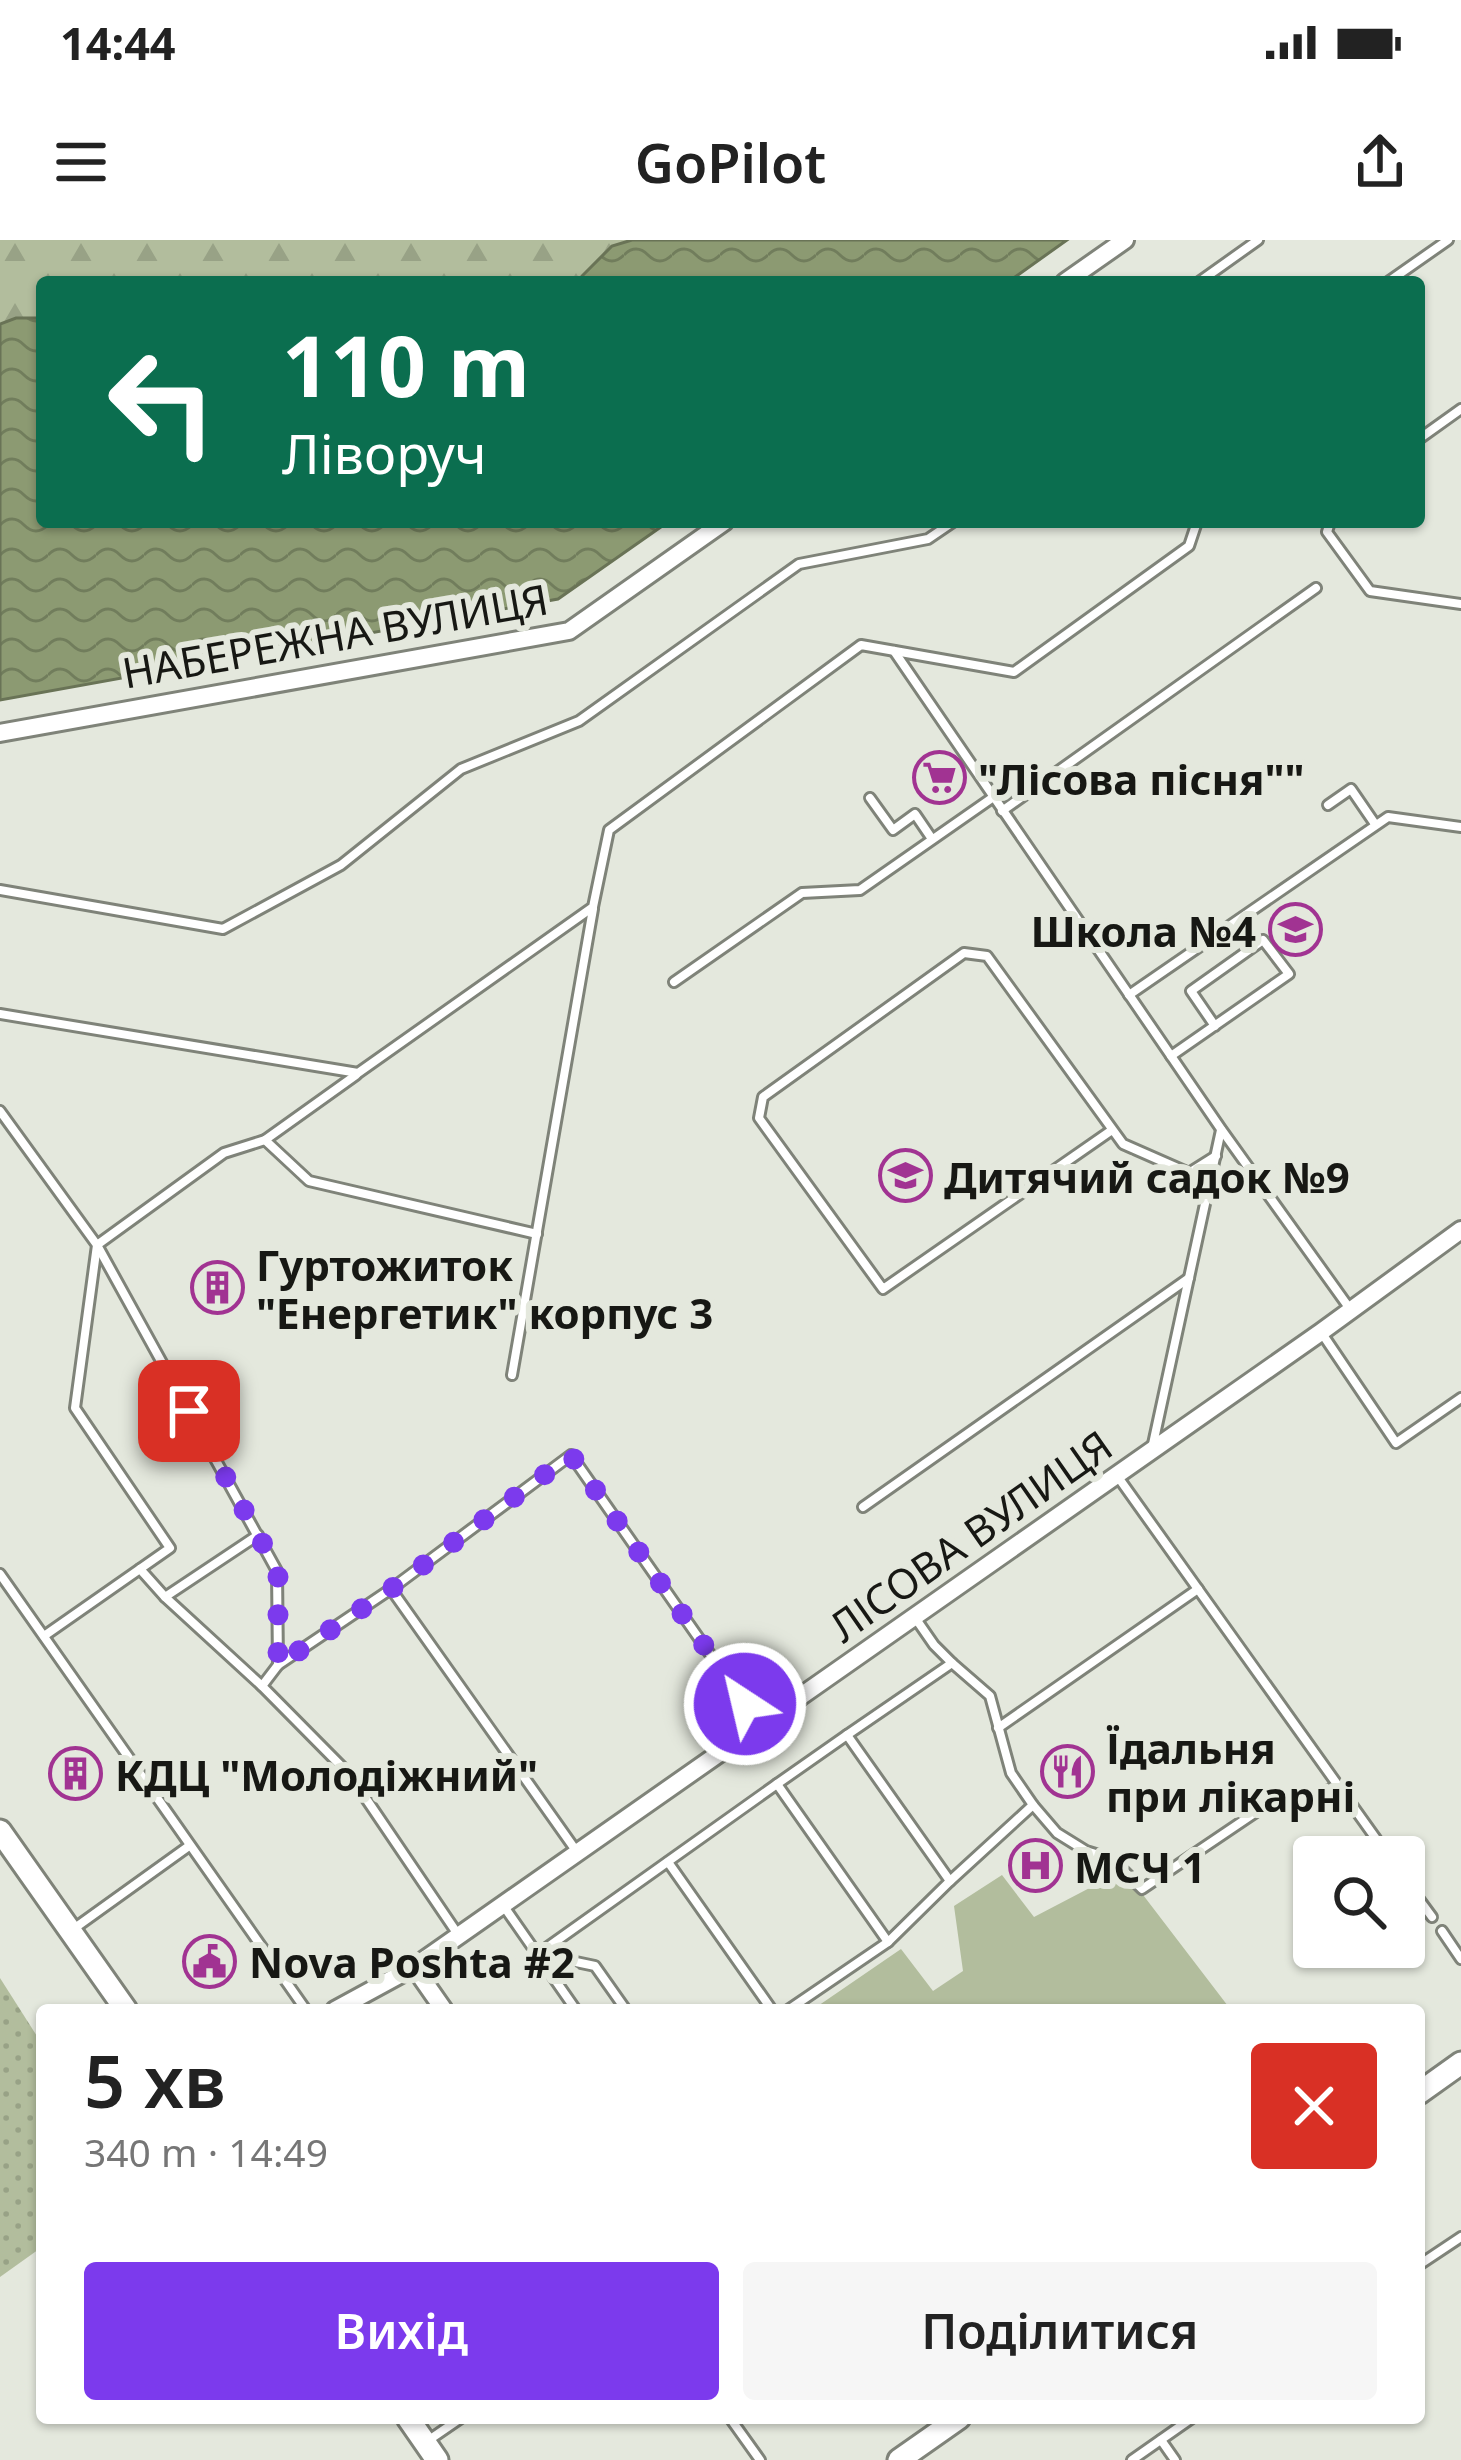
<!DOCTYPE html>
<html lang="uk">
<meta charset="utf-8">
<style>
:root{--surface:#fff;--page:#f6f6f6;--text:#222;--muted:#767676;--accent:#7c3aed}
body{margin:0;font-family:"Noto Sans",sans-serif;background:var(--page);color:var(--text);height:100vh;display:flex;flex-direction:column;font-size:45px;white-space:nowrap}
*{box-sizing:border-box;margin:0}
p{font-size:39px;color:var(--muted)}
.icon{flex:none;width:66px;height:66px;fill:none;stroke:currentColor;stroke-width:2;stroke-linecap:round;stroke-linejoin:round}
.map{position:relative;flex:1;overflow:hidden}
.details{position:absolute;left:36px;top:1764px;width:1389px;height:420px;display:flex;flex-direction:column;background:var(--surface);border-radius:12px;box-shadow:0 3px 9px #0004}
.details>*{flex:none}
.hud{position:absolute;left:36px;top:36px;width:1389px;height:252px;border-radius:12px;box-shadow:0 3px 9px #0004;background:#0b6e4f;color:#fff;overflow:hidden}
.controls{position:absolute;left:1293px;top:1596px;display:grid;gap:24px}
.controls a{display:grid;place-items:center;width:132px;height:132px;border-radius:12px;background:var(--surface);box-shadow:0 3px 9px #0004;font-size:60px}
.pin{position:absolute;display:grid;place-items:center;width:102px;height:102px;color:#fff;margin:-51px;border-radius:24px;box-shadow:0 6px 18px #0006}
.me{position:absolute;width:132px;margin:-66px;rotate:325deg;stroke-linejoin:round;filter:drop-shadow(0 0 9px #0008)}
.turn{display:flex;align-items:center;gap:42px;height:252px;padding:0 48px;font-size:54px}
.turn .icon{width:156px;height:156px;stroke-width:2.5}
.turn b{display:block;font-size:84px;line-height:102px}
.round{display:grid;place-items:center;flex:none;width:126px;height:126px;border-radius:12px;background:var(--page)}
.summary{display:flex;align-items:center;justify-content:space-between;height:204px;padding:0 48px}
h1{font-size:72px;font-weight:600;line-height:90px}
.button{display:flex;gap:24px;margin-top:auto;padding:24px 48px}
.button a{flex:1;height:138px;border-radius:12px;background:var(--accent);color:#fff;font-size:48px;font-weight:600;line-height:138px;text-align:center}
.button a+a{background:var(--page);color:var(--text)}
.status{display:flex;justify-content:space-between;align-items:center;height:84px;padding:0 60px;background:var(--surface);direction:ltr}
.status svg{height:33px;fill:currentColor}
header{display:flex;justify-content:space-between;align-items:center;height:156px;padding:0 48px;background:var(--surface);font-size:54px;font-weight:600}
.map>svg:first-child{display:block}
.green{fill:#b2bd9d}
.forest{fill:url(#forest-firs)}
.park{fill:url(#park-dots)}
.water{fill:url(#water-waves);stroke:#697356;stroke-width:3}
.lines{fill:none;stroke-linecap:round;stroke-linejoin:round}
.service-casing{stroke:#7f8379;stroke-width:14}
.minor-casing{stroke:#7f8379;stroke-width:22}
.tertiary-casing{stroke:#7f8379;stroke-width:27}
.service{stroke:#fff;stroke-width:8}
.minor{stroke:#fff;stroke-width:16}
.tertiary{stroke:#fff;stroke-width:21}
.route{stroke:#7c3aed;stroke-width:21;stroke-dasharray:0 37.8}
.labels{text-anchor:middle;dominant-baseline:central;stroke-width:12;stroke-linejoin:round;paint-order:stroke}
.street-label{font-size:42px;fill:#171814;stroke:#e4e8dd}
.poi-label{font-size:42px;font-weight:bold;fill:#171814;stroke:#e4e8dd;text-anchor:start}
</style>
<div class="status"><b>14:44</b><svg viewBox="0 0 49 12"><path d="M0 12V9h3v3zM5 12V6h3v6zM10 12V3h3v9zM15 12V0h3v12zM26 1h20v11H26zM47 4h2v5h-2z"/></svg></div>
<header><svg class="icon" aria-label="menu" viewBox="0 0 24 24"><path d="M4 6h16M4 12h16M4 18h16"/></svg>GoPilot<svg class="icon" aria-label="share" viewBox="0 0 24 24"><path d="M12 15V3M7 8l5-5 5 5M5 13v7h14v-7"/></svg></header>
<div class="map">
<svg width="1461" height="2220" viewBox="0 0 1461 2220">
<defs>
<pattern id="forest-firs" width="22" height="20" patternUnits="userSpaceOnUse" patternTransform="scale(3)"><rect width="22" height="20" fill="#b2bd9d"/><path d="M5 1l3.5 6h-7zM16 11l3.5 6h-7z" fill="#98a286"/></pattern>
<pattern id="park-dots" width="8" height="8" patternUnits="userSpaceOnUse" patternTransform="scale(3)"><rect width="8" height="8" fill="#b2bd9d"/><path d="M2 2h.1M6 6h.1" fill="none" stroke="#98a286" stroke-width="1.8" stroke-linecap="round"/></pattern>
<pattern id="water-waves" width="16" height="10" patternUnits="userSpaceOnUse" patternTransform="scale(3)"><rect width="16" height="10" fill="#8c9a72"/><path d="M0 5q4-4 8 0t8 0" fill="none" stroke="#717d5c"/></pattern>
</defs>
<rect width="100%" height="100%" fill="#e4e8dd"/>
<polygon class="green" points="1124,1630 1231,1770 812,1770 901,1709 933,1751 963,1731 954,1666 1002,1635 1034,1677"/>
<polygon class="forest" points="0,0 632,0 612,6 582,36 582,42 42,42 42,78 16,78 0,84"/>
<polygon class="park" points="0,1738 42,1804 42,2007 0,2037"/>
<g class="water">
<polygon points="632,0 1067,0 1008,42 582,42 582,36 612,6"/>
<polygon points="16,78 42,78 42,282 668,282 558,359 0,460 0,84"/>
</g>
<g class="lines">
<defs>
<g id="service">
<polyline points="1199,42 1258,0"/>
<polyline points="1388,42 1448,0"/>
<polyline points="1419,199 1461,169"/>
<polyline points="1330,282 1327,292 1370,351 1461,364"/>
<polyline points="894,411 1221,889 1350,1069"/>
<polyline points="870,558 893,590 915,574 932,599"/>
<polyline points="1328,565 1351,549 1375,584"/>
<polyline points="1002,571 1316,348"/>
<polyline points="0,650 223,689 341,625 461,529 579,481 799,324 928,299 953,282"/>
<polyline points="674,742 802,653 860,650 992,558"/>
<polyline points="1129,755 1388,577 1461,587"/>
<polyline points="0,774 358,833 593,667 609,590 861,405 1014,432 1189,306 1197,282"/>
<polyline points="1171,816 1289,734 1263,700 1191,751 1215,786"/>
<polyline points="0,871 97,1005 75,1168 170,1308 44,1396"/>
<polyline points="1112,890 883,1049 759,878 763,857 964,713 987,716 1123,904 1189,933 1216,916"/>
<polyline points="265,900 309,941 537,994"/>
<polyline points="1321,1092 1396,1203 1461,1158"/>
<polyline points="512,1135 593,669"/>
<polyline points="1153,1204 1221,890"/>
<polyline points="1118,1237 1389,1617"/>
<polyline points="863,1267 1189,1038"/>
<polyline points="140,1329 165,1357 262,1446"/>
<polyline points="0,1334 306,1770"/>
<polyline points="391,1349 278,1425 262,1446 350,1535 457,1693"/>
<polyline points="165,1357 258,1295"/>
<polyline points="278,1425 277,1331 97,1005 224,913 265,900 356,835"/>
<polyline points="998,1488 1198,1349"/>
<polyline points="847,1495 952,1423 934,1405 916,1379"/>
<polyline points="777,1544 847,1495 950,1641 888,1702"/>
<polyline points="1033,1565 1057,1593 1086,1611 1112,1619 1142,1649 1265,1566 1339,1547"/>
<polyline points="577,1612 391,1349 571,1215 758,1483"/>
<polyline points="668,1622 772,1770"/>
<polyline points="1404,1639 1432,1677"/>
<polyline points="950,1641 1033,1565 1011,1533 990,1456 952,1423"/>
<polyline points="505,1668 576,1770"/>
<polyline points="72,1690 189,1606"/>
<polyline points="1442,1691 1461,1719"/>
<polyline points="626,1770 595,1726 538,1714 777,1544 888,1702 788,1770"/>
<polyline points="1419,2025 1461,1997"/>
<polyline points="730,2178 760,2220"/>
<polyline points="1161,2200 1175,2220"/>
<polyline points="426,2202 461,2178"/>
<polyline points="1132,2220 1192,2178"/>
</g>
<g id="minor">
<polyline points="1065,42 1125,0"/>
<polyline points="0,493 569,391 724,282"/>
<polyline points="414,1727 444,1770"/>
<polyline points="335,1770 414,1727 1321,1092 1461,990"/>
</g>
<g id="tertiary">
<polyline points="0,1591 126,1770"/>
<polyline points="1419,1853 1461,1823"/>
<polyline points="408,2178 437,2220"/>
<polyline points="899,2220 959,2178"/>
</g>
</defs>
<use href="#service" class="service-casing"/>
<use href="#minor" class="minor-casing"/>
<use href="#tertiary" class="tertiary-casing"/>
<use href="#service" class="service"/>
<use href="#minor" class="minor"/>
<use href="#tertiary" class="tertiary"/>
</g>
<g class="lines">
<polyline class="route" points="189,1171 278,1331 278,1425 391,1349 571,1215 745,1464"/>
</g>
<defs>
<symbol id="supermarket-ring" viewBox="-11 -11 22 22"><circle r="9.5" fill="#e4e8dd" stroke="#a13392" stroke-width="1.5"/><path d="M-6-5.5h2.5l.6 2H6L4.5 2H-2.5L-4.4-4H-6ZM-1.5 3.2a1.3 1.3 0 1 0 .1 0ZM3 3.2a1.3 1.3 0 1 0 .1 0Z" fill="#a13392"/></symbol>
<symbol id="school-ring" viewBox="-11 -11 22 22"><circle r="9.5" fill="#e4e8dd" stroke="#a13392" stroke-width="1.5"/><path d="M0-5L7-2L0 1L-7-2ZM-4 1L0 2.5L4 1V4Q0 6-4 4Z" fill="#a13392"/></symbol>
<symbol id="building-ring" viewBox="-11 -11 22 22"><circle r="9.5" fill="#e4e8dd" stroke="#a13392" stroke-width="1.5"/><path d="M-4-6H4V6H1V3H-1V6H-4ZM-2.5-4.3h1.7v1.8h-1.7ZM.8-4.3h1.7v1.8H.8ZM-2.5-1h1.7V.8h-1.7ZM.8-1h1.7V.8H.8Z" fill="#a13392"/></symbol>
<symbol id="restaurant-ring" viewBox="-11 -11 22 22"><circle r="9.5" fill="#e4e8dd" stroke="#a13392" stroke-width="1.5"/><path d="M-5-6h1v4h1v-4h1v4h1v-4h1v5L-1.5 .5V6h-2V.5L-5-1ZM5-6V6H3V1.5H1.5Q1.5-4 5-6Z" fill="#a13392"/></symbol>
<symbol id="hospital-ring" viewBox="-11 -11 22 22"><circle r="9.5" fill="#e4e8dd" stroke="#a13392" stroke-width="1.5"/><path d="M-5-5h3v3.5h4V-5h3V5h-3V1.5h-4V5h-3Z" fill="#a13392"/></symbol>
<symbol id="civic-ring" viewBox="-11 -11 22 22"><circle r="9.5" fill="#e4e8dd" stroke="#a13392" stroke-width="1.5"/><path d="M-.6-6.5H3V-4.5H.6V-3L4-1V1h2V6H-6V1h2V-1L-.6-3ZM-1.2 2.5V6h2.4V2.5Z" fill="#a13392"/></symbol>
</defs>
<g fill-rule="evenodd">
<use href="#supermarket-ring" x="910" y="508" width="59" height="59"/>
<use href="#school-ring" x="1266" y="660" width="59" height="59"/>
<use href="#school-ring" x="876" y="906" width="59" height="59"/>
<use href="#building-ring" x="188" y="1018" width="59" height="59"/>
<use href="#restaurant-ring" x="1038" y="1502" width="59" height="59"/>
<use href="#building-ring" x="46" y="1504" width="59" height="59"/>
<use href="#hospital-ring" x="1006" y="1596" width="59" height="59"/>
<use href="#civic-ring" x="180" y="1692" width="59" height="59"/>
</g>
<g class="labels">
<g class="street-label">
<text transform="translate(335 395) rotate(-10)">НАБЕРЕЖНА ВУЛИЦЯ</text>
<text transform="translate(970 1295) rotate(-35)">ЛІСОВА ВУЛИЦЯ</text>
</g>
<g class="poi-label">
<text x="978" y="538">"Лісова пісня""</text>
<text x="1256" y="690" text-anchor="end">Школа №4</text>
<text x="944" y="936">Дитячий садок №9</text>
<text x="256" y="1024">Гуртожиток<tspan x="256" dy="48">"Енергетик" корпус 3</tspan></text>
<text x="1106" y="1507">Їдальня<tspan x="1106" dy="48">при лікарні</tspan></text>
<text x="115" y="1534">КДЦ "Молодіжний"</text>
<text x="1074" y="1626">МСЧ 1</text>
<text x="249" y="1721">Nova Poshta #2</text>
</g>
</g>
</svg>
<div class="controls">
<a><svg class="icon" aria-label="search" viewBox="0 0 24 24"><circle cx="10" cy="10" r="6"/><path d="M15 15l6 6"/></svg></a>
</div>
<div class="pin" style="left:189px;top:1171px;background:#d93025"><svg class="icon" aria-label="arrive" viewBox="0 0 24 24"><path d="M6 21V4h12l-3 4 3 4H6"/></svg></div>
<svg class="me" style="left:745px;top:1464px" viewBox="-20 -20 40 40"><circle r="17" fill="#7c3aed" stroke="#fff" stroke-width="3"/><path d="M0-11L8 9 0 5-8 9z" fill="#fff"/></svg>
<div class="hud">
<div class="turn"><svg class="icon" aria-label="left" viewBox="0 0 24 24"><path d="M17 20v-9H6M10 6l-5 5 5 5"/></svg><div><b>110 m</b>Ліворуч</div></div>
</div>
<section class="details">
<div class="summary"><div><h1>5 хв</h1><p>340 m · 14:49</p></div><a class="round" style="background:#d93025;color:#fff"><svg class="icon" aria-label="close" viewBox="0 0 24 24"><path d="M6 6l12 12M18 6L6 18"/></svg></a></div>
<div class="button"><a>Вихід</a><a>Поділитися</a></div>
</section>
</div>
